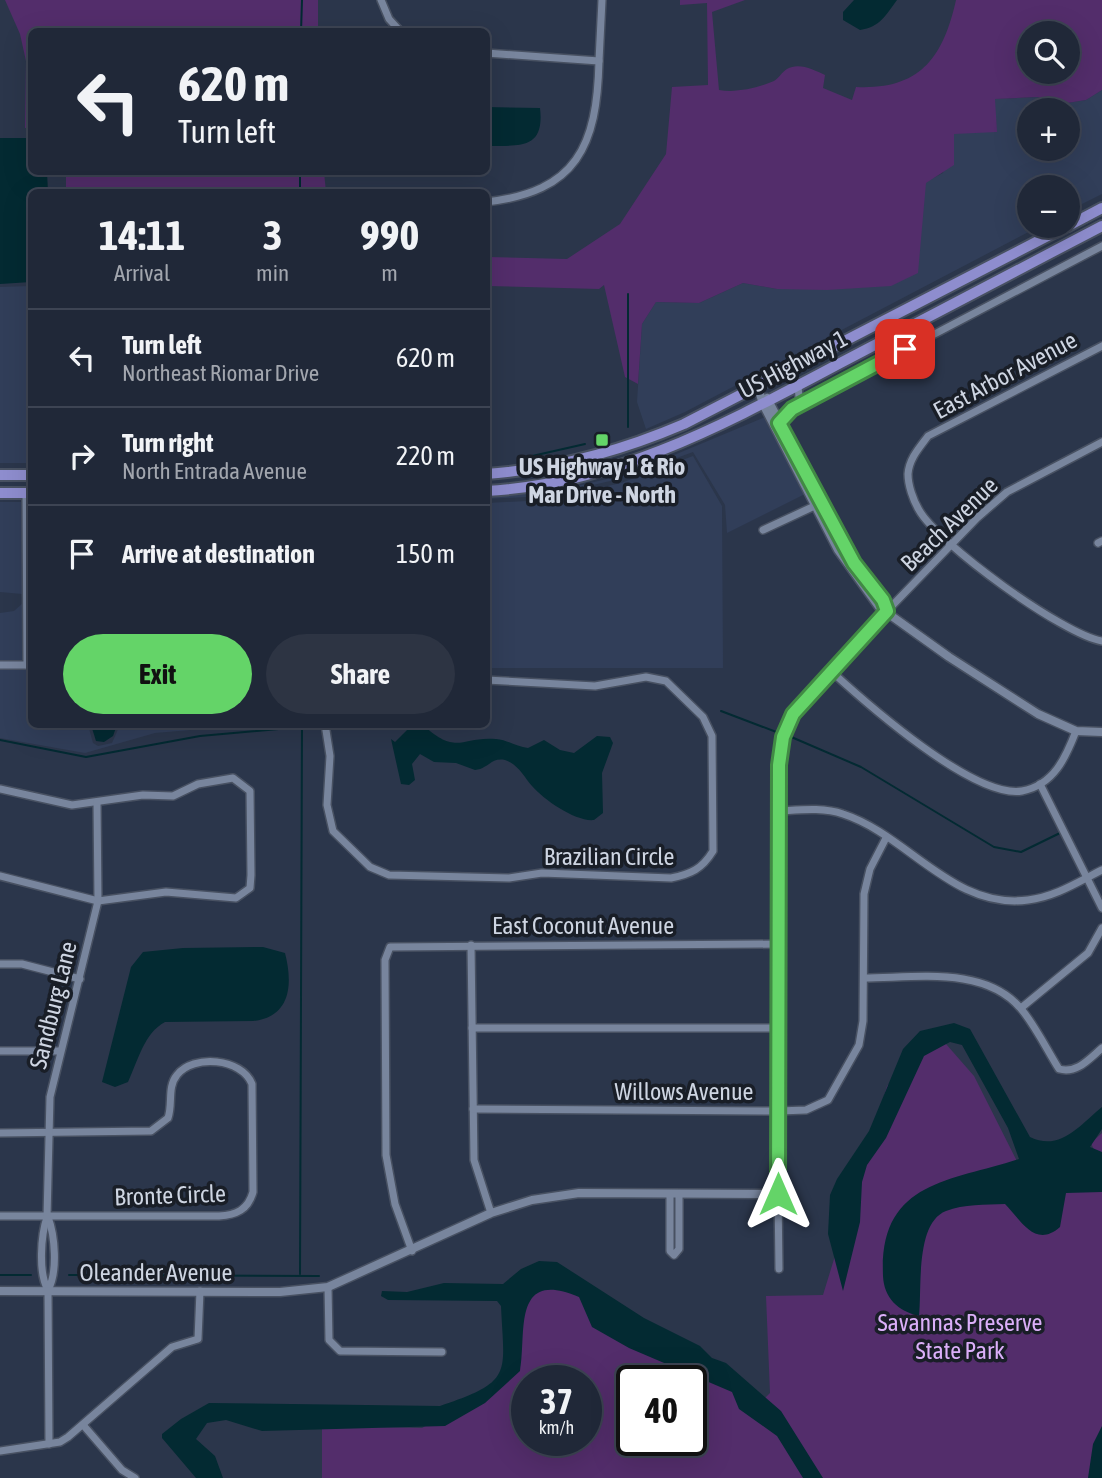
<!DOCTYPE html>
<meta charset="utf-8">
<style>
:root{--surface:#202838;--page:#2d3443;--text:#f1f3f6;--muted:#a2a6ae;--line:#3d4453;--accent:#64d468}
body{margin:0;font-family:"Asap Condensed",sans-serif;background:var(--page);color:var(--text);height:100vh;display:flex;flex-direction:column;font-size:26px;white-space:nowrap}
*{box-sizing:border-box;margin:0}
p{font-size:23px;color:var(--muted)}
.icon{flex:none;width:38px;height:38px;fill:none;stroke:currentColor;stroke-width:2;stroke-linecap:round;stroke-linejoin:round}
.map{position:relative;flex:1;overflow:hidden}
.panel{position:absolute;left:28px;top:189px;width:462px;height:539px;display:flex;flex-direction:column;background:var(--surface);border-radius:10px;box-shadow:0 7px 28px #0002,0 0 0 2px var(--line)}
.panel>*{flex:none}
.guide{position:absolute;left:28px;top:28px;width:462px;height:147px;border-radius:10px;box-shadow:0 7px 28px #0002,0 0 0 2px var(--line);background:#202838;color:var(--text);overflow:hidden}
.buttons{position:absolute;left:1017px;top:21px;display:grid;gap:14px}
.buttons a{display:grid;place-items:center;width:63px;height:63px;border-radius:50%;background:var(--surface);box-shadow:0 7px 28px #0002,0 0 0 2px var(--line);font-size:35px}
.speed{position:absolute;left:511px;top:1365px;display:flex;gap:14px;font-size:35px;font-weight:700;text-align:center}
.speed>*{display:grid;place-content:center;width:91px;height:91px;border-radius:50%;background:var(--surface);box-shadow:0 7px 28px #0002,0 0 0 2px var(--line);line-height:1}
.speed small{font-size:18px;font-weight:400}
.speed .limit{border:4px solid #111;border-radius:10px;background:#fff;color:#111}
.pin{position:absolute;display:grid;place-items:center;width:60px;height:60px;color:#fff;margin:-30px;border-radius:14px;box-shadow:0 4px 10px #0006}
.me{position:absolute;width:77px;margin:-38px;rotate:0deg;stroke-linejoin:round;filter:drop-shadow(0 0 5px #0008)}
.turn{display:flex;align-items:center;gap:24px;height:147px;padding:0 35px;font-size:32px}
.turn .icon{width:91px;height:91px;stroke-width:2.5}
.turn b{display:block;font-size:49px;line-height:60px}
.eta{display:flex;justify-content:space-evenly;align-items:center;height:119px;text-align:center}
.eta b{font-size:42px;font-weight:700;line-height:49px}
.button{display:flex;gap:14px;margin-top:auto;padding:14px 35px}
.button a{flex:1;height:80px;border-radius:42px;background:var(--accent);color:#111;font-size:28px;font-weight:700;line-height:80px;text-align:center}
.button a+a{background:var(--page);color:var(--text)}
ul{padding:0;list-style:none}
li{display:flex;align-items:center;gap:21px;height:98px;padding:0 35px;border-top:2px solid var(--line)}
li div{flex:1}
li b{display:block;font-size:26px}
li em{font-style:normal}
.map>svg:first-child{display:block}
.built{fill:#313e59;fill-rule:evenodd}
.green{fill:#532d6b;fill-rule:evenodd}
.water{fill:#032a32}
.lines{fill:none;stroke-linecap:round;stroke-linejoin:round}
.stream{stroke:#032a32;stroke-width:2}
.minor-casing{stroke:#485162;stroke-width:10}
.tertiary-casing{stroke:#485162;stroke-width:11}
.primary-casing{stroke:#485162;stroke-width:14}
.minor{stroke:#78859d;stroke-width:7}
.tertiary{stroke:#78859d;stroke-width:8}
.primary{stroke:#8e8dce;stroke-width:10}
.route-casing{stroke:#418a44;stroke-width:18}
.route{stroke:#64d468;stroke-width:12}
.poi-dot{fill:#64d468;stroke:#191e27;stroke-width:2.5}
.labels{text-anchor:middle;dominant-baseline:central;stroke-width:7;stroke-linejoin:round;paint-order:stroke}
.street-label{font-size:24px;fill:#ced5e2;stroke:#191e27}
.poi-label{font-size:24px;font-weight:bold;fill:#ced5e2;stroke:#191e27}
.park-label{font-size:24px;fill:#dbaff9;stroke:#191e27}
</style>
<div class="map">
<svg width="1102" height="1478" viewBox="0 0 1102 1478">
<rect width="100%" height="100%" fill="#2b364b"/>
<g class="built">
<path d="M1102,90V194L1068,211V187H1029V226H1040L685,412L646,429L637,402L642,324L656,302L699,303L743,283L777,289H827L926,182L943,173L954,134L995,99L1037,97L1061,104L1086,100ZM1029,110H1068V149H1029Z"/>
<polygon points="31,286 30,463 0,463 0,287"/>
<polygon points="765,417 805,494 727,533 725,505 693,452 619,479 545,496 487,499 487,495 582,485 631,473"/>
<polygon points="693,456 722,506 723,668 487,668 487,503 546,500 621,483"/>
<polygon points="0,502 22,502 22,594 0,592"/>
<polygon points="23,603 23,661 0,661 0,613 14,611"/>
<polygon points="0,668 31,668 32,724 88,725 93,743 98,746 112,743 120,725 250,725 155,733 85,753 0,738"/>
</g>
<g class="green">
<polygon points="5,0 318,0 318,31 32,32 31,127 25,128 26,61 20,34"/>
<path d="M680,0H745L712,12L719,90C736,93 758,88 774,81C779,78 782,72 787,69C799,62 814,70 825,75L823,88L852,100L856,87C920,90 943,58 956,0H1102V90L1086,100L1061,104L1037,97L995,99L997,132L954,134V165L926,183L918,273L891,286L827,290L777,289L743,283L699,303L656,302L642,324L638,384L625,377L604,285L599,289L487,286V257L567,259L620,224L666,154L672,87L708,85L707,3L680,5ZM1029,33H1068V72H1029Z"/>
<polygon points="66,172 324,172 326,192 66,192"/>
<path d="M939,1036L974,1076L1027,1181L1098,1159L1091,1143L1102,1133V1478H322V1426L422,1428L499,1384L512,1360L517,1304L553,1277L757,1406L770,1393L766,1296L823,1295L887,1086ZM527,1381H586V1440H527ZM632,1381H691V1440H632Z"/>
</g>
<g class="water">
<path d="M854,0H897C886,15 880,27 860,30L843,20V12Z"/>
<path d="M486,107L540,108C545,151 518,145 487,146Z"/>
<polygon points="0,138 31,138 32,172 47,172 48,192 32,192 31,282 0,284"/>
<polygon points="91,725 91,724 117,725 113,736 104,742 96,741"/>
<path d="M424,726C458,756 461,736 496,739C508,740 517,747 528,748L544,740L560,750L574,753L597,736L610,737L613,743L602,773L603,813L594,820C576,822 544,800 532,786C524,777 518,764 505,760C491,757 488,769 475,770L456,763L434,762L420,754L412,764L415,780L409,785L401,784L391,739L395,742L410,727Z"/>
<path d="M263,947L285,953C293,984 291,1017 253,1021L165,1022C144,1033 138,1061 128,1082L115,1087L102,1082L131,967L143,952L183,948Z"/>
<path d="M954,1023L970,1029L1030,1137C1060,1152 1080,1125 1102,1107V1129L1090,1147L1102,1152V1192L1066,1193L1060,1227C1035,1249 1021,1220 1005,1204C985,1205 964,1204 946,1211C915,1223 922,1289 919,1316C898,1311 884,1298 883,1276C879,1181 949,1182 1019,1159L1008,1128L962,1045L950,1042L924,1056L886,1138L867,1165L862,1182L860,1222L843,1291L828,1234L830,1195L837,1179L869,1131L903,1049L920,1031Z"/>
<path d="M539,1261L557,1262L644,1318L700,1346L712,1358L726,1363L781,1411L823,1478H803L777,1436L739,1409L732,1392L629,1348L592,1327L579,1297C511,1268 527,1334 520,1371L485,1403L445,1426L262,1431L226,1420L207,1423L196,1439L215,1456L223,1478H196L162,1438V1434L181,1419L209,1403L440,1406C514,1381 504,1375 501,1306L497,1301L388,1300L381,1296L382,1291L407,1292L444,1283L503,1284L521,1269Z"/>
<polygon points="1102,1426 1102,1478 1088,1478 1093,1444"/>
</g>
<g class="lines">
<g class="stream">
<polyline points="301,32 302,0"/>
<polyline points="300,192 300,172"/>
<polyline points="628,427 628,294"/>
<polyline points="519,459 585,444"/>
<polyline points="721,711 779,733"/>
<polyline points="789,736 861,767 994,847 1021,852 1060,833"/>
<polyline points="0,740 86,757 200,736 301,727"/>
<polyline points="300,1274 302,724"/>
<polyline points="0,1275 31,1275"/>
<polyline points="69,1275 319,1276"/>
</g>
<defs>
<g id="minor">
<polyline points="381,0 389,19 401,32"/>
<polyline points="486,53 599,61 602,0"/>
<path d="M486,202C577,192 597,146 599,61"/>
<path d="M1102,346L928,436C919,448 909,459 908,474C908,485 913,500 919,510C938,544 1064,635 1102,641"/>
<polyline points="798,386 799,397 807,400"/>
<polyline points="780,423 792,409 1102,246"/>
<polyline points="26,493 27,665"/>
<polyline points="763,530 821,503"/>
<polyline points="1098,543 1102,541"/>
<polyline points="887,611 977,518 1007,492 1102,442"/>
<polyline points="0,665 31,665"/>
<path d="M831,671C866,703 974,799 1022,791C1054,785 1066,757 1076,731"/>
<path d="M325,724L330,756L327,805L333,831L370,867L389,875L509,878L542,873L671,878C691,874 702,869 713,851L712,736L703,717L666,681L646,677L595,686L486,680"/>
<polyline points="1040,784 1102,908"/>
<polyline points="0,789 72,805 143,795 173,796 198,784 233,778 250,791 251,875 250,888 236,898 166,892 98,901 0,876"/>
<path d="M779,811C799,810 823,807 843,814C908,835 953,910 1028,900C1055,897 1078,882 1102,870"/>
<polyline points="471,945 474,1160 491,1213"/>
<polyline points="0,964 22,964 80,979"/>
<path d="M864,978C914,978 986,965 1022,1010C1036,1027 1047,1050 1059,1069C1077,1074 1089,1059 1102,1048"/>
<polyline points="1021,1008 1088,953 1102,928"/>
<polyline points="472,1028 779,1028"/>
<polyline points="0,1051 60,1051"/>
<polyline points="473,1109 779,1111 806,1110 828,1100 859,1045 863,1021 864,894 870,869 886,838"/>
<path d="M0,1133L151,1131L168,1118C173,1104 167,1087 177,1075C193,1054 242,1058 252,1084L253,1192C248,1210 236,1215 219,1216H0"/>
<polyline points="670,1194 670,1251 674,1255 679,1249 679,1194"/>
<polyline points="778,1194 779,1269"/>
<path d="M48,1217C55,1236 58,1272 48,1290"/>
<polyline points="412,1251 395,1204 386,1155 385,960 390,947 779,944"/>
<polyline points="328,1287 329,1340 340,1351 442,1352"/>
<polyline points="84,1426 122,1470 135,1478"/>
<path d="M49,1444L48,1290C38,1273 41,1235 47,1217L50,1097L98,901L97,802"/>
<polyline points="0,1451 60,1442 68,1437 172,1347 198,1339 200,1291"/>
</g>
<g id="tertiary">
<polyline points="758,387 763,404 838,550 879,607 949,657 1038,714 1076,731 1102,732"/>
<polyline points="767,398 840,538 883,600 887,611"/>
<polyline points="0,1291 280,1292 328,1287 491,1213 532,1200 579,1193 778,1194 779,765 783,737 793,714 887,611"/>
</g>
<g id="primary">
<polyline points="1068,226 1102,208"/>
<path d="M486,474C555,469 621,451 684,424L1067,226"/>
<polyline points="0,475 32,475"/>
<path d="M486,491C620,484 732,420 848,359C932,315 1017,271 1102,226"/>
<polyline points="0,493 32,493"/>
</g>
</defs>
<use href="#minor" class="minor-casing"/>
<use href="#tertiary" class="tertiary-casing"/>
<use href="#primary" class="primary-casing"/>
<use href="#minor" class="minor"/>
<use href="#tertiary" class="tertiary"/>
<use href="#primary" class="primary"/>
</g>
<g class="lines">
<defs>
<polyline id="route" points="778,1194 779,765 783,737 793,714 887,611 883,600 854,563 779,423 792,409 905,349"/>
</defs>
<use href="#route" class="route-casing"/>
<use href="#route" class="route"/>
</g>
<rect class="poi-dot" x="595" y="433" width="14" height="14" rx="3.5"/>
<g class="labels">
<g class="street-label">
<text transform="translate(793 364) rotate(-28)">US Highway 1</text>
<text transform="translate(1005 375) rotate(-28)">East Arbor Avenue</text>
<text transform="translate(949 524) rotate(-44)">Beach Avenue</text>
<text x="609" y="856">Brazilian Circle</text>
<text x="583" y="925">East Coconut Avenue</text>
<text transform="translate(53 1005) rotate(-76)">Sandburg Lane</text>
<text x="684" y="1091">Willows Avenue</text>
<text transform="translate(170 1195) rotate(-2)">Bronte Circle</text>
<text x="156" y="1272">Oleander Avenue</text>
</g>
<g class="poi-label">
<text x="602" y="466">US Highway 1 &amp; Rio<tspan x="602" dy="28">Mar Drive - North</tspan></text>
</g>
<g class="park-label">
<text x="960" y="1322">Savannas Preserve<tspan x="960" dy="28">State Park</tspan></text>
</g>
</g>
</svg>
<div class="buttons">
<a><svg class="icon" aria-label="search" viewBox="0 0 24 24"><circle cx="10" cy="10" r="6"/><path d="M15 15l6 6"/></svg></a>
<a>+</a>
<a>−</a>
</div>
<div class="speed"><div>37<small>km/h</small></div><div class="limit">40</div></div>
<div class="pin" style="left:905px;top:349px;background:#d93025"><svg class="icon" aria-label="arrive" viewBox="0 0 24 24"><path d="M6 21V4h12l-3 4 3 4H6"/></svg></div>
<svg class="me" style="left:778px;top:1194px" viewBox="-20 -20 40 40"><path d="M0-17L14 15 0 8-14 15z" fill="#64d468" stroke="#fff" stroke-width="4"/></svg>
<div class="guide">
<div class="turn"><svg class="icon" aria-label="left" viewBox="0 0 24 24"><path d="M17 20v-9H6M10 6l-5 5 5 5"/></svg><div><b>620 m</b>Turn left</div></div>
</div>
<section class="panel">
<div class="eta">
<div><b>14:11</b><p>Arrival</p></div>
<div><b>3</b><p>min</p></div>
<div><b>990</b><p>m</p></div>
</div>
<ul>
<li><svg class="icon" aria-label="left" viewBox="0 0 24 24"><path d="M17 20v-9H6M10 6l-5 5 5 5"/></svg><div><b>Turn left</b><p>Northeast Riomar Drive</p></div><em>620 m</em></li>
<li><svg class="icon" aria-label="right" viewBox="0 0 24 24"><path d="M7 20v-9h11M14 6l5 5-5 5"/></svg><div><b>Turn right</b><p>North Entrada Avenue</p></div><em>220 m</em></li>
<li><svg class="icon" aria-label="arrive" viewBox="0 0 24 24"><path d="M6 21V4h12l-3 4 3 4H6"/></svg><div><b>Arrive at destination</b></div><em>150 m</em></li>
</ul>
<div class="button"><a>Exit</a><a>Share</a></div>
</section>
</div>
